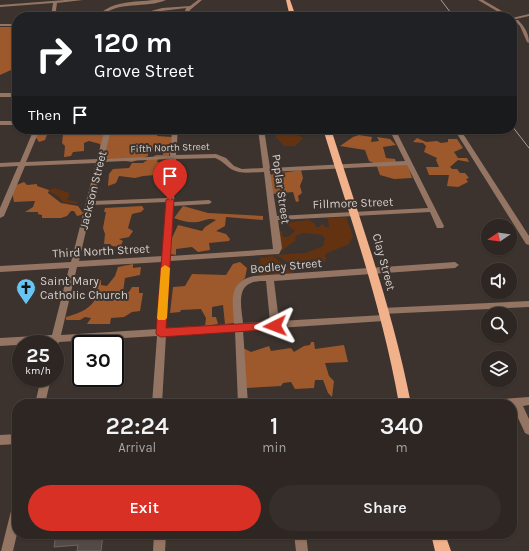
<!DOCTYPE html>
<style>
:root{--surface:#2d2622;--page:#352e2a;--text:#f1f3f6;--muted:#a7a5a5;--line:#484340;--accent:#d93025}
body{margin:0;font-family:Karla,sans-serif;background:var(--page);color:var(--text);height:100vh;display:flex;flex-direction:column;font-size:15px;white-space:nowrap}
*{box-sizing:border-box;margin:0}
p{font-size:13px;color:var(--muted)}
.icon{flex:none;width:22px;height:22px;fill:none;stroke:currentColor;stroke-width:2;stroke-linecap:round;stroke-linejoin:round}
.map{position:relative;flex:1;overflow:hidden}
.panel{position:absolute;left:12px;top:399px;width:505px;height:140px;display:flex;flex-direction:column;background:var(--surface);border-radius:16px;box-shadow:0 1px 3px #0004,0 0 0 1px var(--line)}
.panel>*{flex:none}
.hud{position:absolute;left:12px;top:12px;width:505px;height:122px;border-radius:16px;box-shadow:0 1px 3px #0004,0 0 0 1px var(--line);background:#202124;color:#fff;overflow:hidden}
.needle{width:26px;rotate:257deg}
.tools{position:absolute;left:481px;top:219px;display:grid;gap:8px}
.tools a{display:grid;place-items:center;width:36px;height:36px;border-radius:50%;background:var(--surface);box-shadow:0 1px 3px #0004,0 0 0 1px var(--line);font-size:20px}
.speed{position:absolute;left:12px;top:335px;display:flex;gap:8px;font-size:20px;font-weight:700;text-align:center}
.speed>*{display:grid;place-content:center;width:52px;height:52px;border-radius:50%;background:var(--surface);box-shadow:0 1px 3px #0004,0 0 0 1px var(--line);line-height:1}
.speed small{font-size:10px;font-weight:400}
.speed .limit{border:2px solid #111;border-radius:6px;background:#fff;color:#111}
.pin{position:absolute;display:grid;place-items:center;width:34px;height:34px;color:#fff;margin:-41px -17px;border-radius:50% 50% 50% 0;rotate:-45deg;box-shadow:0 0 4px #0007}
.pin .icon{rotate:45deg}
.me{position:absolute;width:44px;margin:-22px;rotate:267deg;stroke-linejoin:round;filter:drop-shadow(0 0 3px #0008)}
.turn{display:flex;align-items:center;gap:14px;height:84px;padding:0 16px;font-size:18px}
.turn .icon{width:52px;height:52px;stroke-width:2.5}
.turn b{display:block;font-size:28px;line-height:34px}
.then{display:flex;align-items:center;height:38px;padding:0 16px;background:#0003;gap:8px;font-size:15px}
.eta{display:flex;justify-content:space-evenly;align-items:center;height:68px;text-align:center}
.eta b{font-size:24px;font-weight:600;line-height:28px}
.cta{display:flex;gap:8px;margin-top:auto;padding:8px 16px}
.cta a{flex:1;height:46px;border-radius:24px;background:var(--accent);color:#fff;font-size:16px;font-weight:600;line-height:46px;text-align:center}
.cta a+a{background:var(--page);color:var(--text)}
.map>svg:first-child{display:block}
.green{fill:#633210}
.forest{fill:#9d592c}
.building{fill:#544a45;stroke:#6f655f}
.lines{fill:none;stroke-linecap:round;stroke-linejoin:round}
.minor{fill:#947462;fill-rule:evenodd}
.major{fill:#f1b18b;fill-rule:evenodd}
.rail{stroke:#a59e9a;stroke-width:1}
.route{fill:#d93025;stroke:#8d1f18}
.slow{fill:#f59e0b}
.labels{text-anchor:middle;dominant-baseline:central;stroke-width:4;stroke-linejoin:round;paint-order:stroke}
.far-street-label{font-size:10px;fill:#d6d0cc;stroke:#3c332e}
.street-label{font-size:12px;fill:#d6d0cc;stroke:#3c332e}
.poi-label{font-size:12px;fill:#d6d0cc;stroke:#3c332e;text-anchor:start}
</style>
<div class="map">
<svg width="529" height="551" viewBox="0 0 529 551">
<rect width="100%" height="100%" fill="#3c332e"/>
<g class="green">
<polygon points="264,129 289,130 303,138 295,146 284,146 272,133 263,134"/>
<polygon points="54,188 70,193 67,200 79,202 76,204 63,202 58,196 50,192 48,192 49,190"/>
<polygon points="346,217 353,236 349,244 325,254 326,261 318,265 315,259 291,264 276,255 306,253 323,246 325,238 322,235 303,233 296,236 295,241 277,254 278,232 282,231 283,237 288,237 295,231 285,223 309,220 315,224 316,227 320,227 321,224 324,225 325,227 329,227 328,218"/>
<polygon points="273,256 295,275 259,277 260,258"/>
</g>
<g class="forest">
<polygon points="0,27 17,27 17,69 11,70 0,75"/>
<polygon points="38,129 119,129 118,132 135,129 159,129 157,136 172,137 169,156 164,158 153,157 156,155 163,155 163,149 158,149 156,151 146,148 141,149 140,153 148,153 148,156 132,162 103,158 100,144 89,141 84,143 84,151 73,152 71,156 64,157 65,146 62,143 63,135 47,135 45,140 39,142 35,136"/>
<polygon points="359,135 372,137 371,142 379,141 377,137 390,139 396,145 383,147 386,158 395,159 396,162 407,162 412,178 394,179 380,175 376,164 369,161 365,150 340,146 353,137"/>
<polygon points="417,138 426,142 437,141 441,143 448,142 448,139 457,139 463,148 454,152 458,158 467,158 469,162 458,160 450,167 452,169 457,169 460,173 465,173 469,178 466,179 468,182 458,187 447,186 449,175 429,175 426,167 439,167 436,160 437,158 424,152 426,146 423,143 413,142"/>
<polygon points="150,158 158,159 157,162 171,164 172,169 168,174 143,176 135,178 119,176 116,183 108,186 109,174 113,169 129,168 132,163 143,163"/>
<polygon points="301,170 303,178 300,186 302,193 298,196 299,201 296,202 293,192 272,194 268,175"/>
<polygon points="24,182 27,185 37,184 37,186 49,190 48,193 61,203 78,206 83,213 81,215 77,216 74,211 71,211 67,216 61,218 42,218 42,215 38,214 38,212 25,212 33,207 35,201 14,202 12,192 14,186"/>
<polygon points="142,206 144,209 141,212 132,214 128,228 133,231 129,237 119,239 123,241 120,247 112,246 110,244 104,244 105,234 103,228 106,212 104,212 105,208"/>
<path d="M183,206L208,213L263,216V220L226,217L225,226L216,231L226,234L230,239L229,241L209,243L210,250L198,252L192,247L176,249V255L170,254L171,240L178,225L202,231L205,227L216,220C208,217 205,221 197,222C189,223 182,221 174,218Z"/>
<polygon points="240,262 247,268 245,278 237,286 235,323 225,324 223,305 212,307 212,317 216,317 218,324 205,326 206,318 201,309 181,310 180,312 170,313 173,287 185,286 192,274 226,275 233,264"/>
<path d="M133,264V268L141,267L140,275L125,278L123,292H129L132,287H139V293H143L140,311L132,312L124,317L111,318L110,324H87L91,318L85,317L80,320H66V317C77,314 92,309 96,297L91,296L94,291V285L89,283L96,279L101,280V285L107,286L115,276L118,267Z"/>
<polygon points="311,342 314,342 315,349 344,345 348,362 325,363 329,376 334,381 332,397 328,393 323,380 315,380 314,388 295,389 291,382 283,383 281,386 246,388 243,348 251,352 269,346 271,351 291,348 294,352 304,346 310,345"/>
</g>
<polygon class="building" points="56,534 103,534 101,551 77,551 78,545 54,547"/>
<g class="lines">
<g class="minor">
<polygon points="65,0 83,0 57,3 55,17 51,17 53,3 0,7 0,5"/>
<path d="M154,0H166C147,9 116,0 101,17H97C109,1 136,2 154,0Z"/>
<polygon points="198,0 202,0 190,10 187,17 183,17 186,8 153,12 151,11 162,8 190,6"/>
<polygon points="478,0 483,0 512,17 507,17"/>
<polygon points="529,14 529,16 512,20 512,18"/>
<polygon points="326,15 367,16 369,17 264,17 266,16"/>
<path d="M516,20H518C525,27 529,34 529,43L527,42L520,26L516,22Z"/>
<rect x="0" y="24" width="17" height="2"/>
<rect x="0" y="93" width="17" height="4"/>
<rect x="0" y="121" width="17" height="4"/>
<path d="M34,129H40L26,162L97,159L105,129H111L104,159L170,156L172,129H178L176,155L216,154L226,158L234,166L242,169L263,168L258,129H264L270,168L405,161L389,129H395L444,226L443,228H437L430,212L278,220L282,248L279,254L170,261L166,328L234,324C233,302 227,282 254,276L455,262L459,265L455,268L274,281L279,321L384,315L387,316L388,318L387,320L384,321L278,328L275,330L272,328L243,330L248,404H238L235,331L166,335L162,404H152L157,336L59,342L57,347H55V344H49L50,343L0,346V338L52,335L69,268L0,272V266L71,262L96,163L25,166L4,216L0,218V208L18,166L0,167V163L20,162ZM215,158C223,161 225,165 231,169C241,175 253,172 264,172L273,249L171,256L173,206L209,204L212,202L209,200L174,202L176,159ZM170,159L167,198L93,201L103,162ZM407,165L428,208L277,216L270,172ZM167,202L163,256L79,261L92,205ZM162,262L158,329L61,335L77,267ZM266,281L270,322L243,323C242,311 236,288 251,283C255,281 261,281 266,281Z"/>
<polygon points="454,129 460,129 529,236 529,245 526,244"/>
<polygon points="529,301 529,307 382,314 379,313 378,311 379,309 382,308"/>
<polygon points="41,378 51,378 45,404 35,404"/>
<polygon points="529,397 529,405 523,406 529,419 529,435 525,433 513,407 512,407 512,404 483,404 484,401 488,400"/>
<polygon points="17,434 17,444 0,445 0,435"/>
<polygon points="17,505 17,534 13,551 1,551 11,511 13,507"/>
<polygon points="154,534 166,534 165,551 153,551"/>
<polygon points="294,534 306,534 308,551 296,551"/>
</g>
<g class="major">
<polygon points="286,0 290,0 296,17 290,17"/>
<path d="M323,129H331C360,220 393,310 411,404H399C383,311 351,220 323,129Z"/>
<polygon points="431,534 445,534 451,551 435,551"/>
</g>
<g class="rail">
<polyline points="441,0 454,17"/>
<polyline points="512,126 529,148"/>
</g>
</g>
<polygon class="route" points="170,198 174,200 166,328 275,322 278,323 280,326 278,329 161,337 157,335 156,333 166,200"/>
<polygon class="slow" points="165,265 170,268 167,318 165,320 158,320 157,318 161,268"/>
<defs>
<symbol id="church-pin" viewBox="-11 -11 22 30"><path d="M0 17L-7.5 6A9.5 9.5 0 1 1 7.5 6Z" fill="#68c4f0" stroke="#3c332e"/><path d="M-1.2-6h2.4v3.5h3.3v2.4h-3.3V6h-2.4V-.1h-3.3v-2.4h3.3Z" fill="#111"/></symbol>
</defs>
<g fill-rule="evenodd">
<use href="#church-pin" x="15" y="277" width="22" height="30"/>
</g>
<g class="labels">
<g class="far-street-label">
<text transform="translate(170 148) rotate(-2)">Fifth North Street</text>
</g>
<g class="street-label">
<text transform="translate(281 189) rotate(82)">Poplar Street</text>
<text transform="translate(93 190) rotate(-76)">Jackson Street</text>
<text transform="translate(353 203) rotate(-2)">Fillmore Street</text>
<text transform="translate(101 251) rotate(-3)">Third North Street</text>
<text transform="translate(384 262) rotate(75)">Clay Street</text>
<text transform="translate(286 266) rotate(-5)">Bodley Street</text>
</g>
<g class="poi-label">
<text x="40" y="281">Saint Mary<tspan x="40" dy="14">Catholic Church</tspan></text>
</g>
</g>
</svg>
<div class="tools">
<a><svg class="needle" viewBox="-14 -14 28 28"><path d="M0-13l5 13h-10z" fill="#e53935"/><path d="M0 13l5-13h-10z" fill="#a7a5a5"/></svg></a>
<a><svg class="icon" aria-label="sound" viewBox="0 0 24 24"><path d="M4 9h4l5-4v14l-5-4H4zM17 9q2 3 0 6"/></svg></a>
<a><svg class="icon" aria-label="search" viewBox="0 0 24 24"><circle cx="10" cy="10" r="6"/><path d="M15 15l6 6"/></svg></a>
<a><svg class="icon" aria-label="layers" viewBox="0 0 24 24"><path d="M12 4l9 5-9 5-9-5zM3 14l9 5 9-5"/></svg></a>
</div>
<div class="speed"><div>25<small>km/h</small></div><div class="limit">30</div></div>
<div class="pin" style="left:170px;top:200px;background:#d93025"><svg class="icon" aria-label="arrive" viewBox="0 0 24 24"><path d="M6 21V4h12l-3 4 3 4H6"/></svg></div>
<svg class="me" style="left:275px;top:326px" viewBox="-20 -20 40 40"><path d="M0-17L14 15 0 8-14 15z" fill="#d93025" stroke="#fff" stroke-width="4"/></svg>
<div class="hud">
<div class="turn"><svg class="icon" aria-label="right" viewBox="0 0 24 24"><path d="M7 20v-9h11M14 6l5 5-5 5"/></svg><div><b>120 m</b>Grove Street</div></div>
<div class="then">Then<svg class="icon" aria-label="arrive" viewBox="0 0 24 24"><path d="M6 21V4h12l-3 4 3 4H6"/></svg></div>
</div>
<section class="panel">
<div class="eta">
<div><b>22:24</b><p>Arrival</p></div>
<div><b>1</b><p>min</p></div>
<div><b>340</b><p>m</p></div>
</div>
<div class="cta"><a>Exit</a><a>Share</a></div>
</section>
</div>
